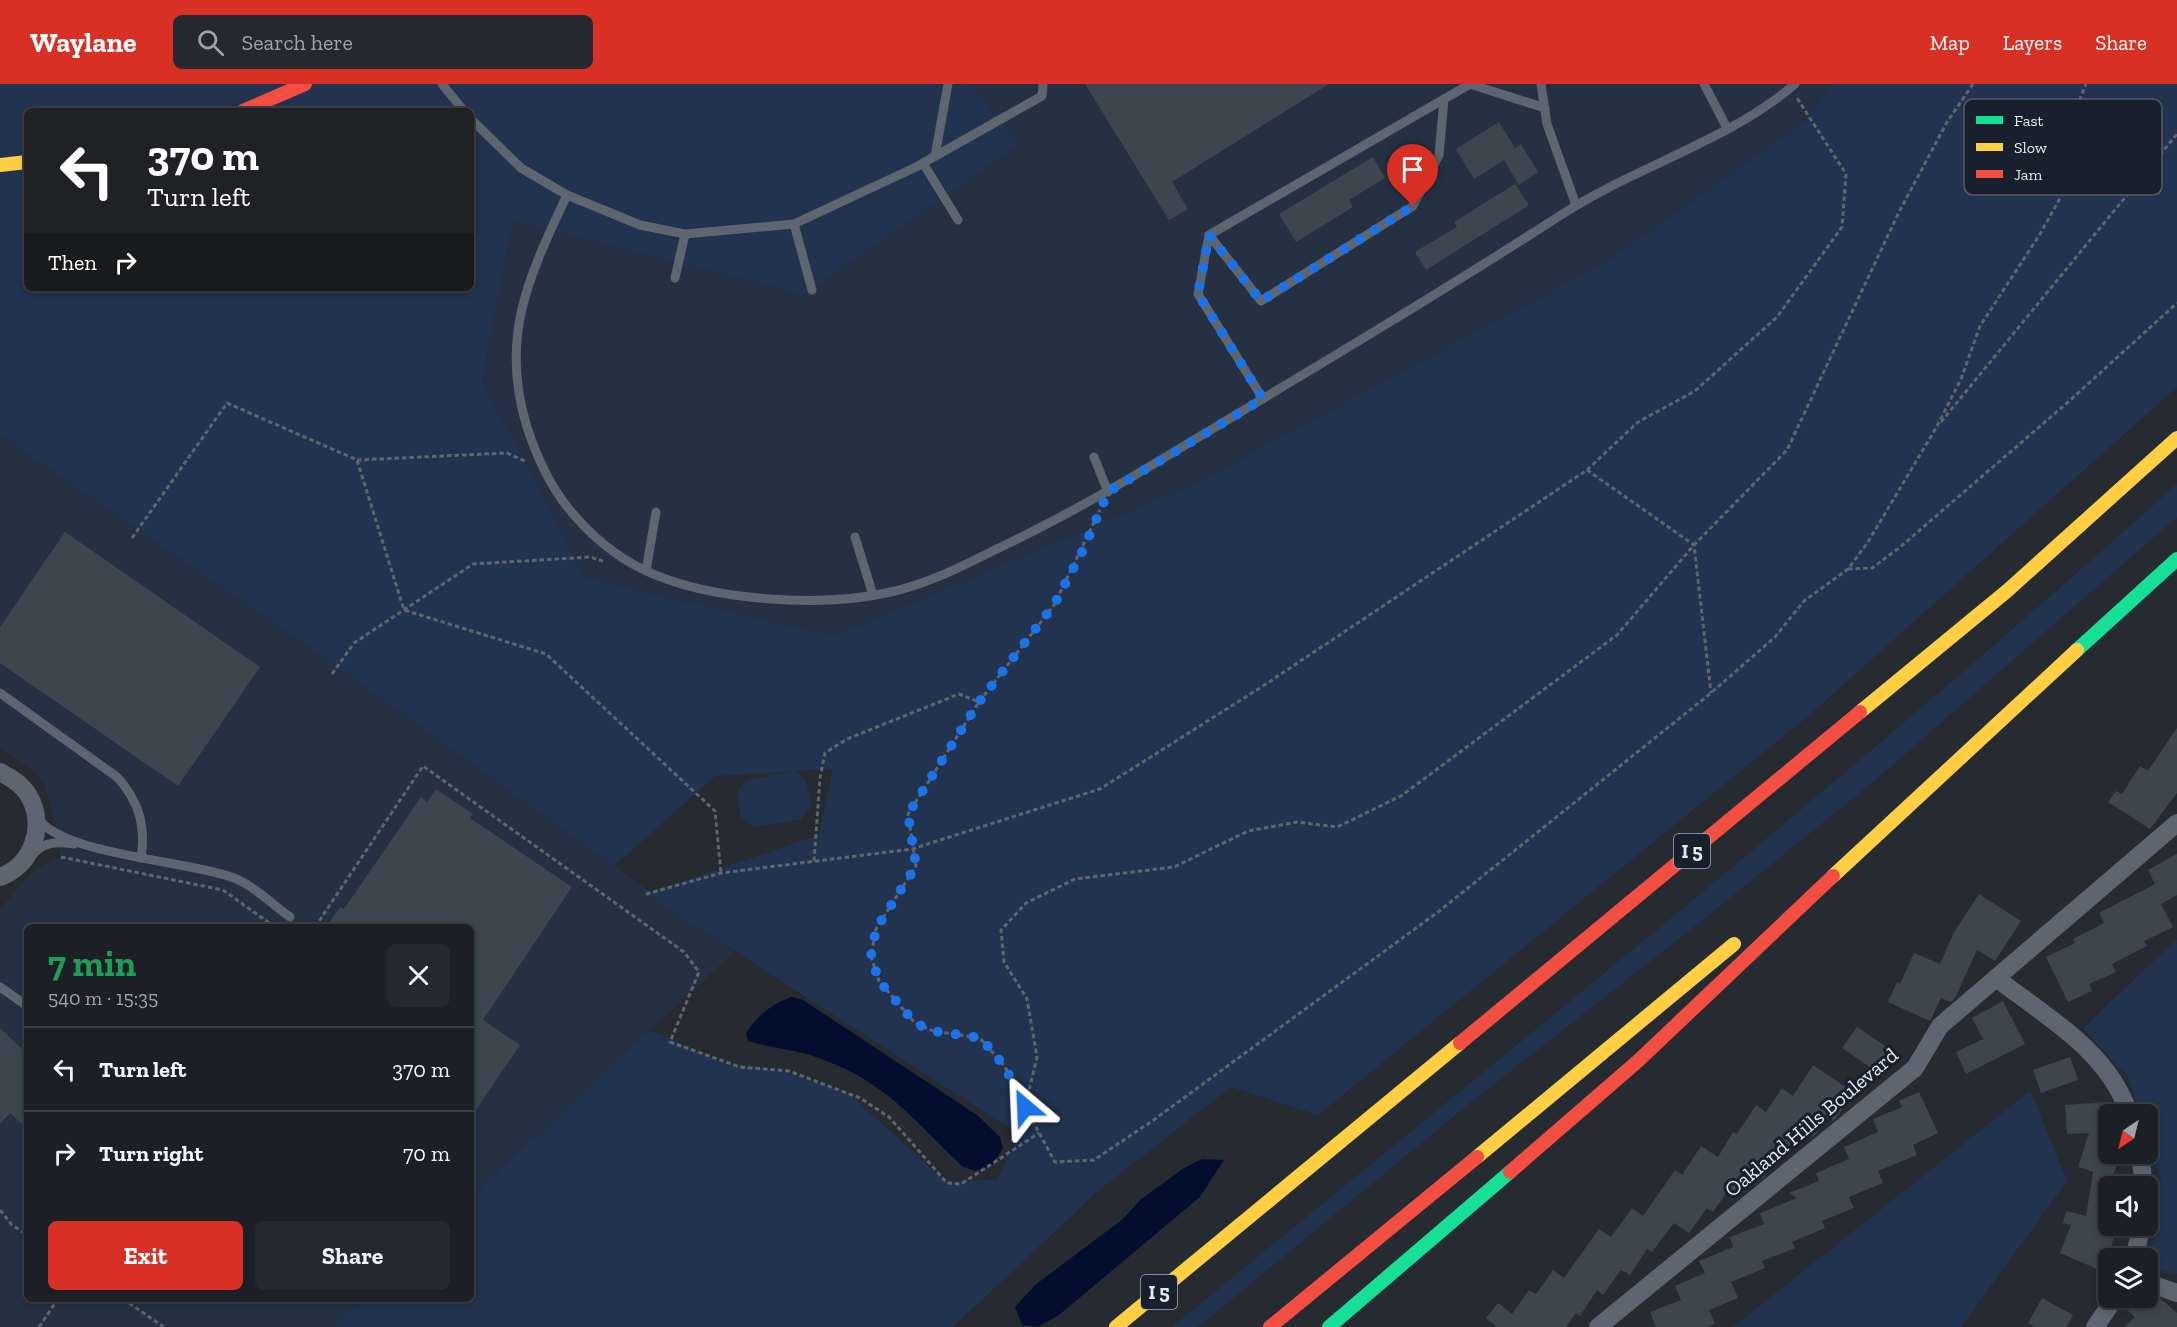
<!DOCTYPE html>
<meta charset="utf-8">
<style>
:root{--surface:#1c2026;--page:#25282e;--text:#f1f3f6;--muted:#a0a3a7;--line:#3a3e43;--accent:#d93025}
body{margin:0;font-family:"Zilla Slab",serif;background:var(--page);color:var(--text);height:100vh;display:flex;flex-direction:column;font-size:22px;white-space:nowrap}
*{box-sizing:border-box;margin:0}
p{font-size:20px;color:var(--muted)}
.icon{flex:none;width:33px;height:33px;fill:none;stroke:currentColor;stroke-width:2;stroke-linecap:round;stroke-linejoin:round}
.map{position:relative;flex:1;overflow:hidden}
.details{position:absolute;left:24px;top:840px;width:450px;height:378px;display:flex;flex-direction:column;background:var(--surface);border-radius:9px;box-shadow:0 3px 9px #0003,0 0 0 2px var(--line)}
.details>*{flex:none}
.hud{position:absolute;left:24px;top:24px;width:450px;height:183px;border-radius:9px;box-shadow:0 3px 9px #0003,0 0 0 2px var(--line);background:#202124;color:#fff;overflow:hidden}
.needle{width:39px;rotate:215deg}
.buttons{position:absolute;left:2098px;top:1020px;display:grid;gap:12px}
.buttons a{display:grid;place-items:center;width:60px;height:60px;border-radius:9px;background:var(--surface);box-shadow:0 3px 9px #0003,0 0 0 2px var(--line);font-size:30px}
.pin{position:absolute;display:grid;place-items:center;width:51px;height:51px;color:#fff;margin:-62px -26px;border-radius:50% 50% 50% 0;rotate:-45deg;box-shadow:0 0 6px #0007}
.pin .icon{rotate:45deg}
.me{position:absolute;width:66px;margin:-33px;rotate:334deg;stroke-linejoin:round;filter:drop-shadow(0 0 4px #0008)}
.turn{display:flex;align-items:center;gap:21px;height:126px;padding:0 24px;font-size:27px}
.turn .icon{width:78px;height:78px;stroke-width:2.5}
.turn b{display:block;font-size:42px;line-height:51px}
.then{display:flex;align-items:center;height:57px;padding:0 24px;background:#0003;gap:12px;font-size:22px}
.round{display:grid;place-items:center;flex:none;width:63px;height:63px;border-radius:9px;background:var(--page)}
.head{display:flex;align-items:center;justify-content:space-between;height:102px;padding:0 24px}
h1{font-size:36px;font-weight:700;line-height:45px;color:#1e9e55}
.primary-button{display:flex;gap:12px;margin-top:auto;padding:12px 24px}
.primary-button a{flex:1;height:69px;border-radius:9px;background:var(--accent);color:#fff;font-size:24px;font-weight:700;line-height:69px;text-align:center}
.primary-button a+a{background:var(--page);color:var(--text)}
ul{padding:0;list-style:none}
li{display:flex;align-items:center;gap:18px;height:84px;padding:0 24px;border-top:2px solid var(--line)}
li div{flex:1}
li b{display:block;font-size:22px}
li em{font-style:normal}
header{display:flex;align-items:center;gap:36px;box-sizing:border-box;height:84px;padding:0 30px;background:var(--accent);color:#fff}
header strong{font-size:28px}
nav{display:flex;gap:33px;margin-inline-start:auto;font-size:21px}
.search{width:420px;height:54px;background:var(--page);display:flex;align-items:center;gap:15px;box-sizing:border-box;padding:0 21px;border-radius:9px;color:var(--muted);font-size:22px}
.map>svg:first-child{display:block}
.built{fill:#253142}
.green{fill:#21334f;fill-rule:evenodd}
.water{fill:#030e2e}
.building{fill:#3d454f}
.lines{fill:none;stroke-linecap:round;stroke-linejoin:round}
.path{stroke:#5f656e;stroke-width:3;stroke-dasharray:4.5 3;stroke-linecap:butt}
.lane{stroke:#5d6570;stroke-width:9}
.street{stroke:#5d6570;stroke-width:18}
.fast{stroke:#16e098;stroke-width:14}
.slow{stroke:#ffcf43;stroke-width:14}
.jam{stroke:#f24e42;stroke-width:14}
.route{stroke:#1a73e8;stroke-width:10;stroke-dasharray:0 18}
.labels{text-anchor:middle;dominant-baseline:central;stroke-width:6;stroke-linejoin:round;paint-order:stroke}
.shield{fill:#18202d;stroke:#a6adb7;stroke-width:1.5}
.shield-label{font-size:20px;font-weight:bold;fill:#e3e9f2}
.street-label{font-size:21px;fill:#e3e9f2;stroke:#18202d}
.key{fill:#18202d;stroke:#555c68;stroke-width:1.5}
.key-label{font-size:16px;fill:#e3e9f2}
</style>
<header>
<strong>Waylane</strong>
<div class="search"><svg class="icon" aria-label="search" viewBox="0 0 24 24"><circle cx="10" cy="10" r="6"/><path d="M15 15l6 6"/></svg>Search here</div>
<nav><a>Map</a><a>Layers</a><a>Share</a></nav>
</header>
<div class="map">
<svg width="2177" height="1243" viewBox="0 0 2177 1243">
<rect width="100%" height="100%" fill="#262b32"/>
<g class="built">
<polygon points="972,0 1831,0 1808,35 1609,176 1194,400 834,552 586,494 482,296 513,135 804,211 1018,62"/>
<polygon points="0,351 313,566 734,868 471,1113 471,843 27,843 27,1215 361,1215 331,1243 0,1243 0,825 37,784 61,773 53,745 52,723 43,699 30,684 0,664"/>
</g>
<g class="green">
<path d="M0,0H972L1019,61L804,211L513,136L482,296L586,494L834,552L1194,400L1609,176L1808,35L1831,0H2177V303L1807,633L1318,1031L1231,1003L1098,1107L953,1243H331L361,1215H471V1113L650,946L721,978L774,985L847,1008L947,1099L997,1095L1020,1051L646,810L819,751L833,685L794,687L805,695L811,721L801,735L755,743L741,733L737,708L746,697L794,687L715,692L614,782L313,566L0,351ZM27,27H471V204H27Z"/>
<path d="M2177,400V433L1874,697L1704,835L1470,1019L1198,1243H1172C1510,966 1852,692 2177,400Z"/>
<polygon points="2177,855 2177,1190 2148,1184 2161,1094 2148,1056 2148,1030 2140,1030 2127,991 2083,944"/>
<polygon points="2030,1007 2067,1097 1961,1243 1733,1243"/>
</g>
<g class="water">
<path d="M791,913L803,916L977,1031L1000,1053L1003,1064L992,1081L975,1087L963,1083C912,1035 886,997 816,973C794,965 770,964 748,957L746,950C756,932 772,920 791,913Z"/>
<polygon points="1202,1075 1224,1076 1200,1113 1059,1231 1038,1243 1022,1241 1015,1223 1035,1201 1123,1135 1140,1116 1184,1084"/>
</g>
<g class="building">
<polygon points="1085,0 1329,0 1172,98 1188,125 1169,136"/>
<polygon points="1499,38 1515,64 1521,60 1538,88 1519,101 1504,76 1474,95 1456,65"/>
<polygon points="1373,73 1385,94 1349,116 1353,123 1296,158 1279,130"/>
<polygon points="1515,100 1529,121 1426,186 1415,168 1457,143 1454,138"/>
<polygon points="65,448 260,583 178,702 0,579 0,543"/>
<polygon points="2177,644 2177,709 2150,745 2108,718 2116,707 2122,710 2140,682 2148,687"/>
<polygon points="436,705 473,730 470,734 572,803 483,936 520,961 471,1033 471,843 326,843 340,823 344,825 421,713 427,718"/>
<polygon points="2177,770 2177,811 2161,820 2173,843 2144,857 2147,862 2112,880 2116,888 2089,900 2092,907 2068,918 2046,873 2075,859 2073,855 2104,839 2099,829 2155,800 2148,786"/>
<polygon points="1979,810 2021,837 1995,877 1977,866 1955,914 1951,918 1941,914 1930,937 1888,918 1897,898 1900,900 1914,869 1940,880 1954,848"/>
<polygon points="2003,917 2025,960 1966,990 1956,968 1983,955 1972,934"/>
<polygon points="1857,943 1897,970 1883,992 1842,964"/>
<polygon points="0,944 27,970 27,1045 10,1029 0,1040"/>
<polygon points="2070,973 2078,996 2041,1009 2033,986"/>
<polygon points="1813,981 1853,1008 1836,1034 1833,1037 1830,1031 1813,1053 1803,1045 1782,1075 1778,1073 1763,1094 1750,1085 1733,1112 1727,1108 1713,1128 1707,1124 1689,1149 1674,1139 1652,1168 1647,1165 1630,1191 1621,1186 1603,1211 1597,1206 1580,1232 1576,1229 1566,1243 1497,1243 1486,1234 1498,1219 1512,1230 1529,1206 1536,1210 1553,1186 1564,1194 1599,1145 1611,1153 1632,1124 1643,1132 1675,1086 1682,1091 1701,1062 1718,1073 1733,1048 1737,1050 1756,1021 1766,1028 1782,1004 1793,1012"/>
<polygon points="1919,1008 1938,1049 1913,1061 1917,1071 1878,1087 1883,1099 1849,1113 1854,1124 1822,1137 1825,1144 1792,1158 1795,1164 1762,1177 1765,1184 1731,1198 1738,1214 1709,1226 1715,1240 1707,1243 1656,1243 1650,1228 1681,1216 1675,1202 1705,1189 1699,1177 1733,1163 1730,1153 1764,1140 1760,1129 1797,1114 1789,1109 1819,1097 1816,1089 1849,1075 1844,1063 1878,1048 1873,1035 1902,1023 1899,1017"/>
<polygon points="2108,1018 2109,1070 2121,1070 2109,1102 2109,1142 2117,1142 2109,1170 2109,1190 2060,1169 2071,1141 2063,1139 2066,1127 2086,1132 2093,1088 2078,1083 2089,1049 2067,1050 2065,1021"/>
<polygon points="2148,1211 2161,1215 2177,1229 2177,1243 2124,1243 2135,1233 2128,1227 2139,1214 2148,1214"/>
<polygon points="2042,1214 2073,1231 2066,1243 2035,1243 2028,1239"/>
</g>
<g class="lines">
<g class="path">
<polyline points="1973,0 1947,38 1898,130 1787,366 1694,461 1617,551 1401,712 1337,743 1297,738 1248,747 1174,783 1075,795 1026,819 1001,846 1004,878 1027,915 1037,973 1025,1023 1055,1078 1094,1076 1155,1035 1438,828 1711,609 1775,553 1804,517 1848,485 1868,458 1936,344 1961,295 1980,242 2040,150 2059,116 2070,80 2077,22 2086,0"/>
<polyline points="1941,338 2177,50"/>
<polyline points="357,376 507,369 527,378"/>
<polyline points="1587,386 1694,461 1711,609"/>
<polyline points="132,454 227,319 357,376 404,526 546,570 715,727 721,789"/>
<polyline points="1848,485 1872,484 1899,464 2067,319 2177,219"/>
<polyline points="332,590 354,559 473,480 590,473 603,477"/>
<polyline points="61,773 223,806 272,841 277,840"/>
<polyline points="814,777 820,694 825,669 847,655 959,610 979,618"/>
<polyline points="646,810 721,789 912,765 1100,705 1263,602 1587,386 1638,338 1695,307 1777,233 1842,143 1846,90 1797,14"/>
<polyline points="299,841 315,842"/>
<polyline points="315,843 423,682 684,868 699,888 670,958 740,983 789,987 860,1014 889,1033 947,1099 961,1100 1039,1049"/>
<polyline points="1024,1021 1005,983 980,954 933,947 915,939 879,897 871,872 876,845 916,782 908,730 979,618 1054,521 1100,426"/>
<polyline points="0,1126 12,1141 27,1151"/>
<polyline points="123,1215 164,1243"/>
<polyline points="39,1243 58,1215"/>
</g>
<g class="lane">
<polyline points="442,0 464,27"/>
<polyline points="1541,0 1547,40 1576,121"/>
<polyline points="1704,0 1727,44"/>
<path d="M471,35L521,84L567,111C529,192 499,253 527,343C536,371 547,396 565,420C586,447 613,471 644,486C709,517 821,524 891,508C931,499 966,480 1003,462C1068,431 1130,395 1192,357C1316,283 1440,209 1561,131C1634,83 1729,57 1795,0"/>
<polyline points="935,72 948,0"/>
<polyline points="923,79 958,136"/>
<polyline points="567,111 640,141 685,150 794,140 916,83 1042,12 1043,0"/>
<polyline points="794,140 812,206"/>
<polyline points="1209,151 1261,217 1413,122 1439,71 1444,15"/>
<polyline points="675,194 685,150"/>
<polyline points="1263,315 1198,210 1209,151 1470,0 1545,24"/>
<polyline points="1094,373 1108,408"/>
<polyline points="855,453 873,511"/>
<polyline points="646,487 656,428"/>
<path d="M0,609L117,693C139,717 146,742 141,774"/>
<path d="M38,734C61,771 191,777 234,794C253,801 273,821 290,833"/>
<path d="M34,769C46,757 57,758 74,760"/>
<polyline points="0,903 27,922"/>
</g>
<g class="street">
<path d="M0,688C11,694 22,700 29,712C46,742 33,781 0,793"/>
<path d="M1996,894C2045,932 2109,967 2129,1030"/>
<polyline points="2140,1070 2144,1102"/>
<polyline points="2134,1174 2142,1142"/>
<polyline points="2148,1199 2177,1209"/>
<polyline points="1598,1243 1915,984 1940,942 2177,739"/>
<polyline points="2095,1243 2115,1214"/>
</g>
<g class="fast">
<polyline points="2077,566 2177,475"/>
<polyline points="1329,1243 1510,1088"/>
</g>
<g class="slow">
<polyline points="0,81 27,78"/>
<polyline points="1860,628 2007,507 2177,354"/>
<polyline points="1833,792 2077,566"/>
<polyline points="1477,1073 1734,860"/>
<polyline points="1116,1243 1460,959"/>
</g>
<g class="jam">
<polyline points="243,27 305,0"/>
<polyline points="1460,959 1860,628"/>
<polyline points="1510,1088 1638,977 1833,792"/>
<polyline points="1270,1243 1477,1073"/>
</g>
</g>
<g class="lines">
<polyline class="route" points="1025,1023 1005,983 981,954 933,947 915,939 879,897 871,872 876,845 916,782 908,730 979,618 1054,521 1084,464 1108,408 1263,315 1198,210 1209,151 1261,217 1413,122"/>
</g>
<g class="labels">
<g class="shield">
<rect x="1674" y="750" width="36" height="34" rx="4.5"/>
<rect x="1141" y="1191" width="36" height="34" rx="4.5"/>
</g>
<g class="shield-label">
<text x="1692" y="767">I 5</text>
<text x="1159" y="1208">I 5</text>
</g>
<g class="street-label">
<text transform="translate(1811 1038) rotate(-40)">Oakland Hills Boulevard</text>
</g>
</g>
<rect x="1964" y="15" width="198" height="96" rx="9" class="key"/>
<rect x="1976" y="32" width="27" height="8" fill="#16e098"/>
<rect x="1976" y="59" width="27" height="8" fill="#ffcf43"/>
<rect x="1976" y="86" width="27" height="8" fill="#f24e42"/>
<g class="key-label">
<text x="2014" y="42">Fast</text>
<text x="2014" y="69">Slow</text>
<text x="2014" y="96">Jam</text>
</g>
</svg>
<div class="buttons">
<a><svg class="needle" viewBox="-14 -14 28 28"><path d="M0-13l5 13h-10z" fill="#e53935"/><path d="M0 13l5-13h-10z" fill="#a0a3a7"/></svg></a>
<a><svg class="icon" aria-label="sound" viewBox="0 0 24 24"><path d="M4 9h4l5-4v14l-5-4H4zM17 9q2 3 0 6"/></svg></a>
<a><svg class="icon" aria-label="layers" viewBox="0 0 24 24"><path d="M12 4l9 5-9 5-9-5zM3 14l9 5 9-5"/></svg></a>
</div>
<div class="pin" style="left:1413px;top:122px;background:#d93025"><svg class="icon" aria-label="arrive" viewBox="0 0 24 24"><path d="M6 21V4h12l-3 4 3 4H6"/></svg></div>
<svg class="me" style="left:1025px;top:1023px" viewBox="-20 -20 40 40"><path d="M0-17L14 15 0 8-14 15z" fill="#1a73e8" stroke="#fff" stroke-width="4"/></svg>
<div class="hud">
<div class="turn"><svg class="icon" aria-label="left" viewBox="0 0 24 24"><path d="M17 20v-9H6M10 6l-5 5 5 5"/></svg><div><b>370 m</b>Turn left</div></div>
<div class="then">Then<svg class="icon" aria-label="right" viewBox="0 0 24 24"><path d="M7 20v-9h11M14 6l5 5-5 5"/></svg></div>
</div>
<section class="details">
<div class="head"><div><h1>7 min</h1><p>540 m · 15:35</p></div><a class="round"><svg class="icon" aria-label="close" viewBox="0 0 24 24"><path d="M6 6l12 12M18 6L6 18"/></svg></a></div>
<ul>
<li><svg class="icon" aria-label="left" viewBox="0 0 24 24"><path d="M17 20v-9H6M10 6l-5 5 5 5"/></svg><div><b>Turn left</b></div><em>370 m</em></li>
<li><svg class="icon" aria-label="right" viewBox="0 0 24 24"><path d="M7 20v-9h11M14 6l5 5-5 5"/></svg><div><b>Turn right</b></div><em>70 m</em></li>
</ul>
<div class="primary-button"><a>Exit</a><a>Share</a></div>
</section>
</div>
